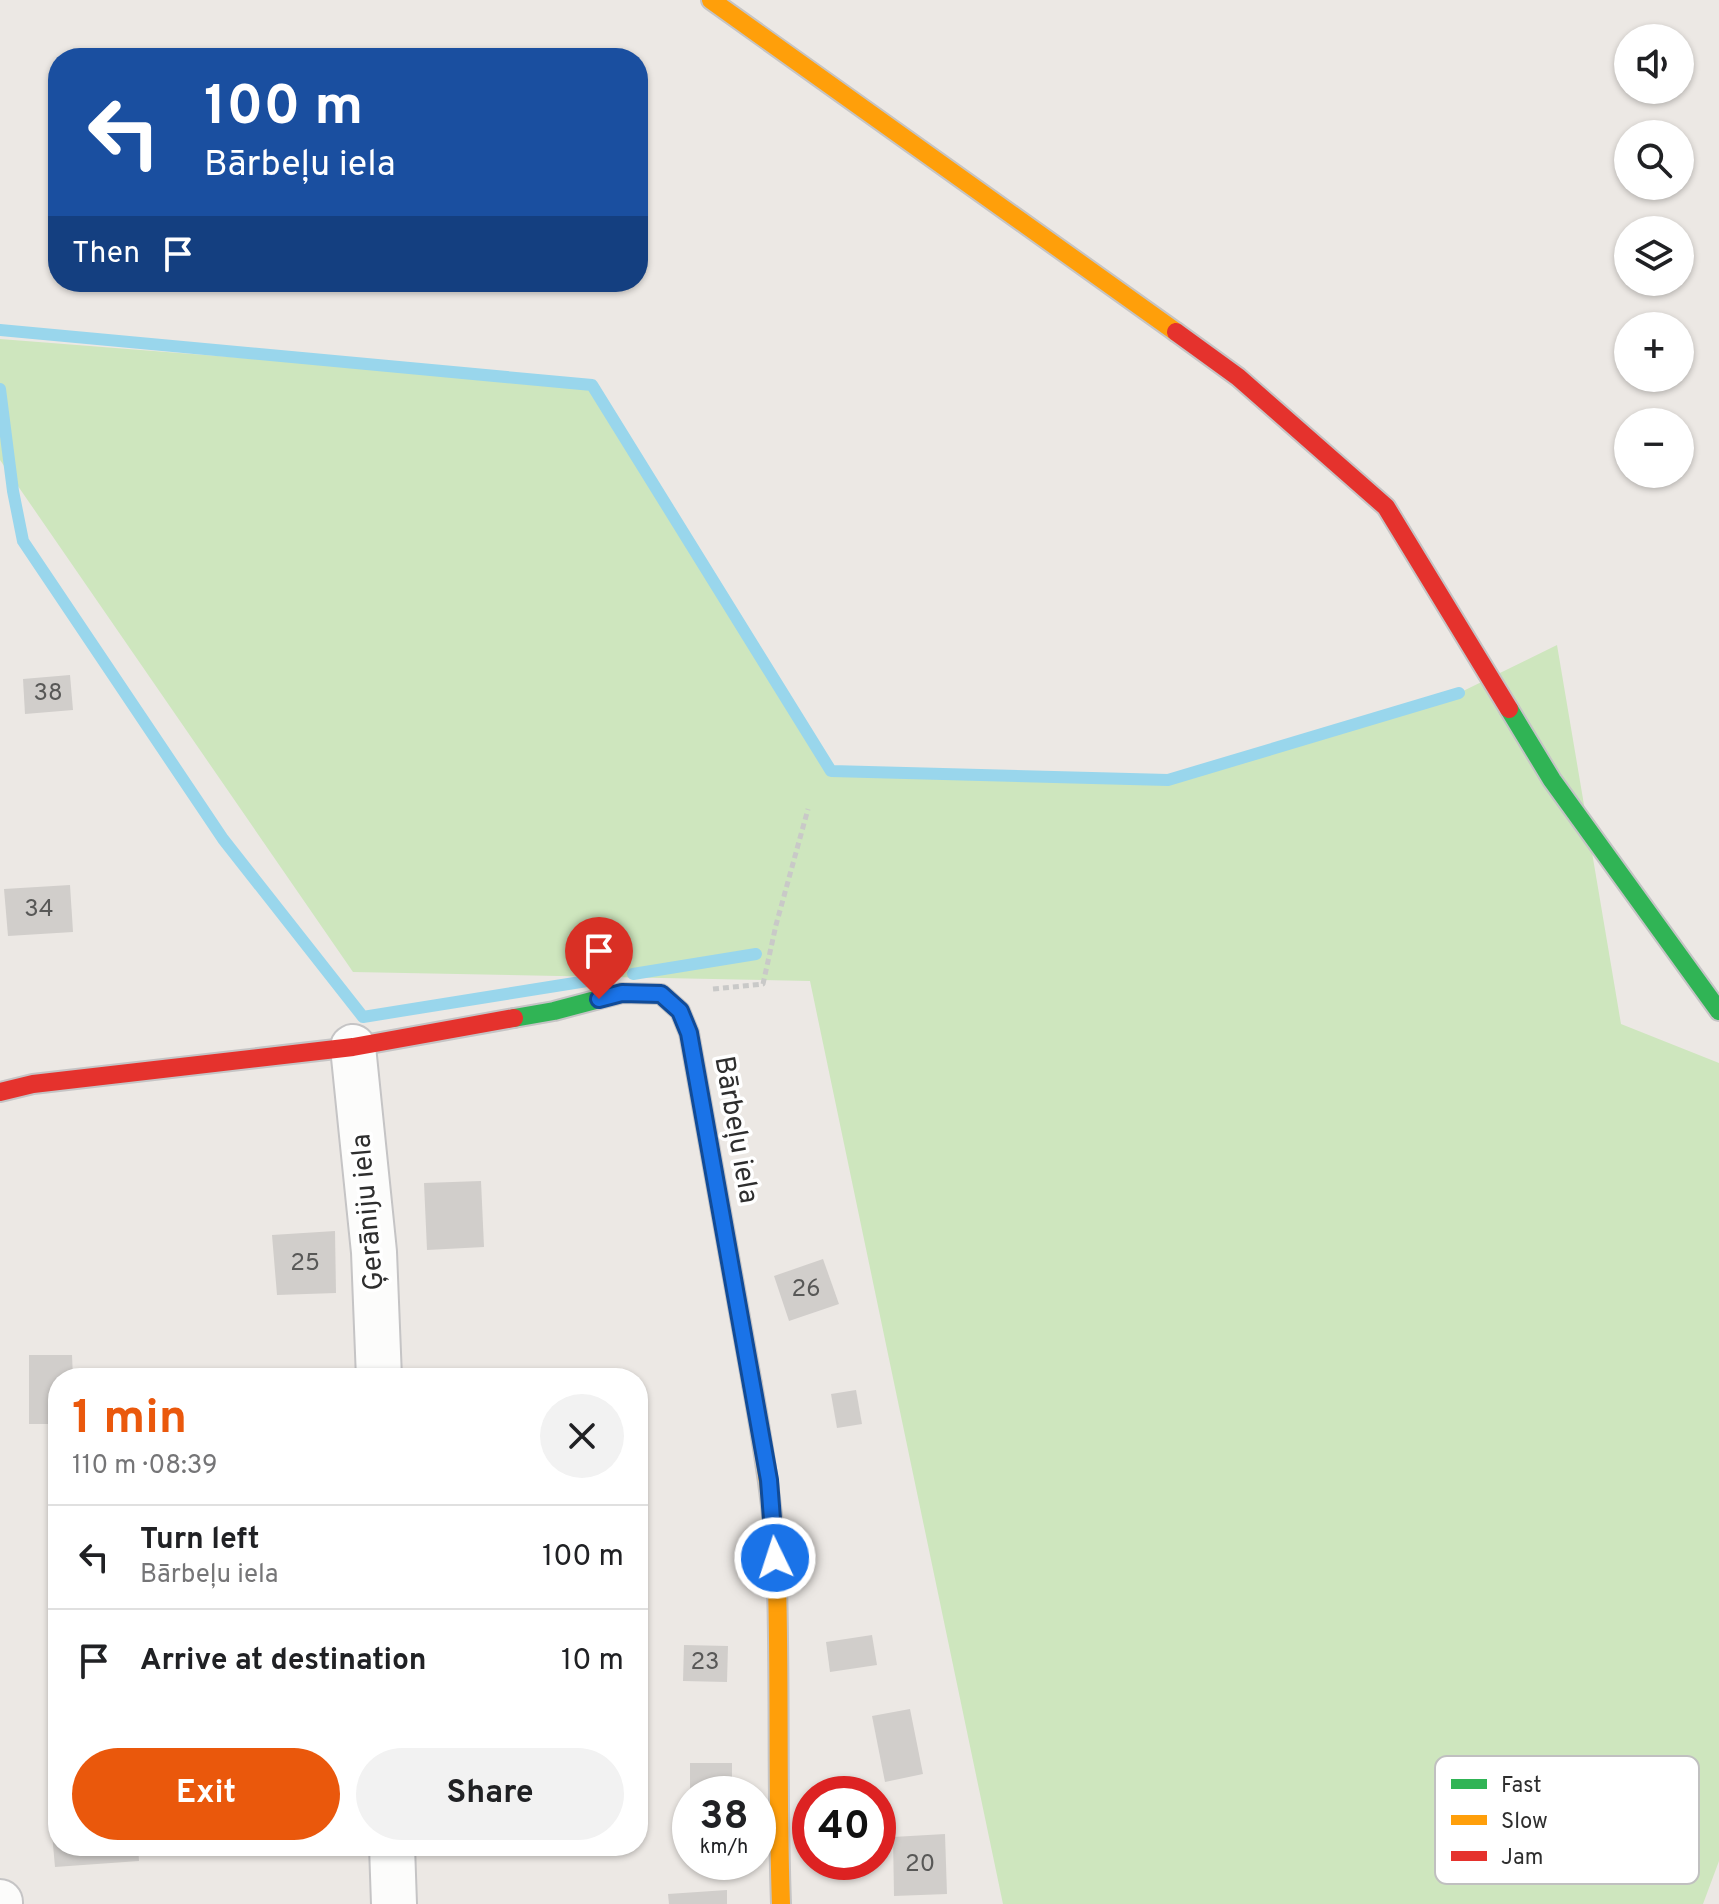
<!DOCTYPE html>
<meta charset="utf-8">
<style>
:root{--surface:#fff;--page:#f2f2f2;--text:#202124;--muted:#757577;--line:#e0e0e0;--accent:#ea580c}
body{margin:0;font-family:Overpass,sans-serif;background:var(--page);color:var(--text);height:100vh;display:flex;flex-direction:column;font-size:30px;white-space:nowrap}
*{box-sizing:border-box;margin:0}
p{font-size:26px;color:var(--muted)}
.icon{flex:none;width:44px;height:44px;fill:none;stroke:currentColor;stroke-width:2;stroke-linecap:round;stroke-linejoin:round}
.map{position:relative;flex:1;overflow:hidden}
.sheet{position:absolute;left:48px;top:1368px;width:600px;height:488px;display:flex;flex-direction:column;background:var(--surface);border-radius:32px;box-shadow:0 2px 6px #0004}
.sheet>*{flex:none}
.banner{position:absolute;left:48px;top:48px;width:600px;height:244px;border-radius:32px;box-shadow:0 2px 6px #0004;background:#1a4fa0;color:#fff;overflow:hidden}
.controls{position:absolute;left:1614px;top:24px;display:grid;gap:16px}
.controls a{display:grid;place-items:center;width:80px;height:80px;border-radius:50%;background:var(--surface);box-shadow:0 2px 6px #0004;font-size:40px}
.speed{position:absolute;left:672px;top:1776px;display:flex;gap:16px;font-size:40px;font-weight:700;text-align:center}
.speed>*{display:grid;place-content:center;width:104px;height:104px;border-radius:50%;background:var(--surface);box-shadow:0 2px 6px #0004;line-height:1}
.speed small{font-size:20px;font-weight:400}
.speed .limit{border:12px solid #d22;background:#fff;color:#111}
.pin{position:absolute;display:grid;place-items:center;width:68px;height:68px;color:#fff;margin:-82px -34px;border-radius:50% 50% 50% 0;rotate:-45deg;box-shadow:0 0 8px #0007}
.pin .icon{rotate:45deg}
.me{position:absolute;width:88px;margin:-44px;rotate:356deg;stroke-linejoin:round;filter:drop-shadow(0 0 6px #0008)}
.turn{display:flex;align-items:center;gap:28px;height:168px;padding:0 24px;font-size:36px}
.turn .icon{width:104px;height:104px;stroke-width:2.5}
.turn b{display:block;font-size:56px;line-height:68px}
.then{display:flex;align-items:center;height:76px;padding:0 24px;background:#0003;gap:16px;font-size:30px}
.round{display:grid;place-items:center;flex:none;width:84px;height:84px;border-radius:42px;background:var(--page)}
.summary{display:flex;align-items:center;justify-content:space-between;height:136px;padding:0 24px}
h1{font-size:48px;font-weight:700;line-height:60px;color:var(--accent)}
.cta{display:flex;gap:16px;margin-top:auto;padding:16px 24px}
.cta a{flex:1;height:92px;border-radius:48px;background:var(--accent);color:#fff;font-size:32px;font-weight:700;line-height:92px;text-align:center}
.cta a+a{background:var(--page);color:var(--text)}
ul{padding:0;list-style:none}
li{display:flex;align-items:center;gap:24px;height:104px;padding:0 24px;border-top:2px solid var(--line)}
li div{flex:1}
li b{display:block;font-size:30px}
li em{font-style:normal}
.map>svg:first-child{display:block}
.green{fill:#cee6be}
.lines{fill:none;stroke-linecap:round;stroke-linejoin:round}
.stream{stroke:#99d6ec;stroke-width:12}
.building{fill:#d1cecb}
.street-casing{stroke:#c5c4c5;stroke-width:48}
.fast-casing{stroke:#c5c4c5;stroke-width:22}
.slow-casing{stroke:#c5c4c5;stroke-width:22}
.jam-casing{stroke:#c5c4c5;stroke-width:22}
.path{stroke:#c9c9c8;stroke-width:5;stroke-dasharray:6 4;stroke-linecap:butt}
.street{stroke:#fcfcfb;stroke-width:44}
.fast{stroke:#30b455;stroke-width:18}
.slow{stroke:#ff9f0a;stroke-width:18}
.jam{stroke:#e5322d;stroke-width:18}
.route-casing{stroke:#114b97;stroke-width:20}
.route{stroke:#1a73e8;stroke-width:14}
.labels{text-anchor:middle;dominant-baseline:central;stroke-width:7;stroke-linejoin:round;paint-order:stroke}
.number-label{font-size:24px;fill:#585857}
.street-label{font-size:28px;fill:#2e2e2e;stroke:#fff}
.key{fill:#fff;stroke:#c0c0c0;stroke-width:2}
.key-label{font-size:22px;fill:#2e2e2e}
</style>
<div class="map">
<svg width="1719" height="1904" viewBox="0 0 1719 1904">
<rect width="100%" height="100%" fill="#ece8e4"/>
<polygon class="green" points="0,339 592,385 831,771 1168,780 1459,693 1557,645 1621,1024 1719,1063 1719,1861 1703,1904 1003,1904 810,981 353,972 0,460"/>
<g class="lines">
<g class="stream">
<polyline points="0,330 592,385 831,771 1168,780 1459,693"/>
<polyline points="0,389 13,491 23,541 223,839 363,1017 587,981"/>
<polyline points="633,974 756,954"/>
</g>
</g>
<g class="building">
<polygon points="70,675 73,710 25,714 23,679"/>
<polygon points="70,885 73,932 8,936 4,889"/>
<polygon points="481,1181 484,1247 427,1250 424,1183"/>
<polygon points="335,1231 336,1293 277,1295 272,1235"/>
<polygon points="823,1259 839,1304 789,1321 774,1276"/>
<polygon points="29,1355 72,1355 73,1378 58,1378 58,1424 29,1424"/>
<polygon points="856,1390 862,1424 837,1428 831,1394"/>
<polygon points="872,1635 877,1665 830,1672 826,1642"/>
<polygon points="684,1645 728,1646 727,1682 683,1681"/>
<polygon points="910,1709 923,1774 885,1782 872,1716"/>
<rect x="690" y="1763" width="42" height="31"/>
<polygon points="638,1767 644,1767 645,1797 638,1798"/>
<polygon points="58,1810 58,1846 138,1846 139,1861 55,1867 50,1811"/>
<polygon points="945,1834 947,1894 894,1896 893,1837"/>
<polygon points="727,1890 727,1904 669,1904 668,1894"/>
</g>
<g class="lines">
<defs>
<g id="street">
<polyline points="353,1047 374,1252 379,1378"/>
<polyline points="392,1846 394,1904"/>
<polyline points="0,1902 0,1904"/>
</g>
<g id="fast">
<polyline points="1509,709 1552,780 1719,1011"/>
<polyline points="514,1018 554,1011 622,993 661,994 680,1011 689,1033 752,1384"/>
</g>
<g id="slow">
<polyline points="711,0 1176,332"/>
<path d="M752,1384C764,1451 775,1517 777,1585C780,1691 777,1798 781,1904"/>
</g>
<g id="jam">
<polyline points="1176,332 1238,377 1386,507 1509,709"/>
<polyline points="0,1092 33,1084 353,1047 514,1018"/>
</g>
</defs>
<use href="#street" class="street-casing"/>
<use href="#fast" class="fast-casing"/>
<use href="#slow" class="slow-casing"/>
<use href="#jam" class="jam-casing"/>
<polyline class="path" points="713,989 763,984 776,925 808,809"/>
<use href="#street" class="street"/>
<use href="#fast" class="fast"/>
<use href="#slow" class="slow"/>
<use href="#jam" class="jam"/>
</g>
<g class="lines">
<defs>
<polyline id="route" points="599,999 622,993 661,994 680,1011 689,1033 769,1480 775,1558"/>
</defs>
<use href="#route" class="route-casing"/>
<use href="#route" class="route"/>
</g>
<g class="labels">
<g class="number-label">
<text x="48" y="694">38</text>
<text x="39" y="910">34</text>
<text x="305" y="1264">25</text>
<text x="806" y="1290">26</text>
<text x="705" y="1663">23</text>
<text x="920" y="1865">20</text>
</g>
<g class="street-label">
<text transform="translate(735 1130) rotate(80)">Bārbeļu iela</text>
<text transform="translate(369 1212) rotate(-95)">Ģerāniju iela</text>
</g>
</g>
<rect x="1435" y="1756" width="264" height="128" rx="12" class="key"/>
<rect x="1451" y="1779" width="36" height="10" fill="#30b455"/>
<rect x="1451" y="1815" width="36" height="10" fill="#ff9f0a"/>
<rect x="1451" y="1851" width="36" height="10" fill="#e5322d"/>
<g class="key-label">
<text x="1501" y="1792">Fast</text>
<text x="1501" y="1828">Slow</text>
<text x="1501" y="1864">Jam</text>
</g>
</svg>
<div class="controls">
<a><svg class="icon" aria-label="sound" viewBox="0 0 24 24"><path d="M4 9h4l5-4v14l-5-4H4zM17 9q2 3 0 6"/></svg></a>
<a><svg class="icon" aria-label="search" viewBox="0 0 24 24"><circle cx="10" cy="10" r="6"/><path d="M15 15l6 6"/></svg></a>
<a><svg class="icon" aria-label="layers" viewBox="0 0 24 24"><path d="M12 4l9 5-9 5-9-5zM3 14l9 5 9-5"/></svg></a>
<a>+</a>
<a>−</a>
</div>
<div class="speed"><div>38<small>km/h</small></div><div class="limit">40</div></div>
<div class="pin" style="left:599px;top:999px;background:#d93025"><svg class="icon" aria-label="arrive" viewBox="0 0 24 24"><path d="M6 21V4h12l-3 4 3 4H6"/></svg></div>
<svg class="me" style="left:775px;top:1558px" viewBox="-20 -20 40 40"><circle r="17" fill="#1a73e8" stroke="#fff" stroke-width="3"/><path d="M0-11L8 9 0 5-8 9z" fill="#fff"/></svg>
<div class="banner">
<div class="turn"><svg class="icon" aria-label="left" viewBox="0 0 24 24"><path d="M17 20v-9H6M10 6l-5 5 5 5"/></svg><div><b>100 m</b>Bārbeļu iela</div></div>
<div class="then">Then<svg class="icon" aria-label="arrive" viewBox="0 0 24 24"><path d="M6 21V4h12l-3 4 3 4H6"/></svg></div>
</div>
<section class="sheet">
<div class="summary"><div><h1>1 min</h1><p>110 m · 08:39</p></div><a class="round"><svg class="icon" aria-label="close" viewBox="0 0 24 24"><path d="M6 6l12 12M18 6L6 18"/></svg></a></div>
<ul>
<li><svg class="icon" aria-label="left" viewBox="0 0 24 24"><path d="M17 20v-9H6M10 6l-5 5 5 5"/></svg><div><b>Turn left</b><p>Bārbeļu iela</p></div><em>100 m</em></li>
<li><svg class="icon" aria-label="arrive" viewBox="0 0 24 24"><path d="M6 21V4h12l-3 4 3 4H6"/></svg><div><b>Arrive at destination</b></div><em>10 m</em></li>
</ul>
<div class="cta"><a>Exit</a><a>Share</a></div>
</section>
</div>
